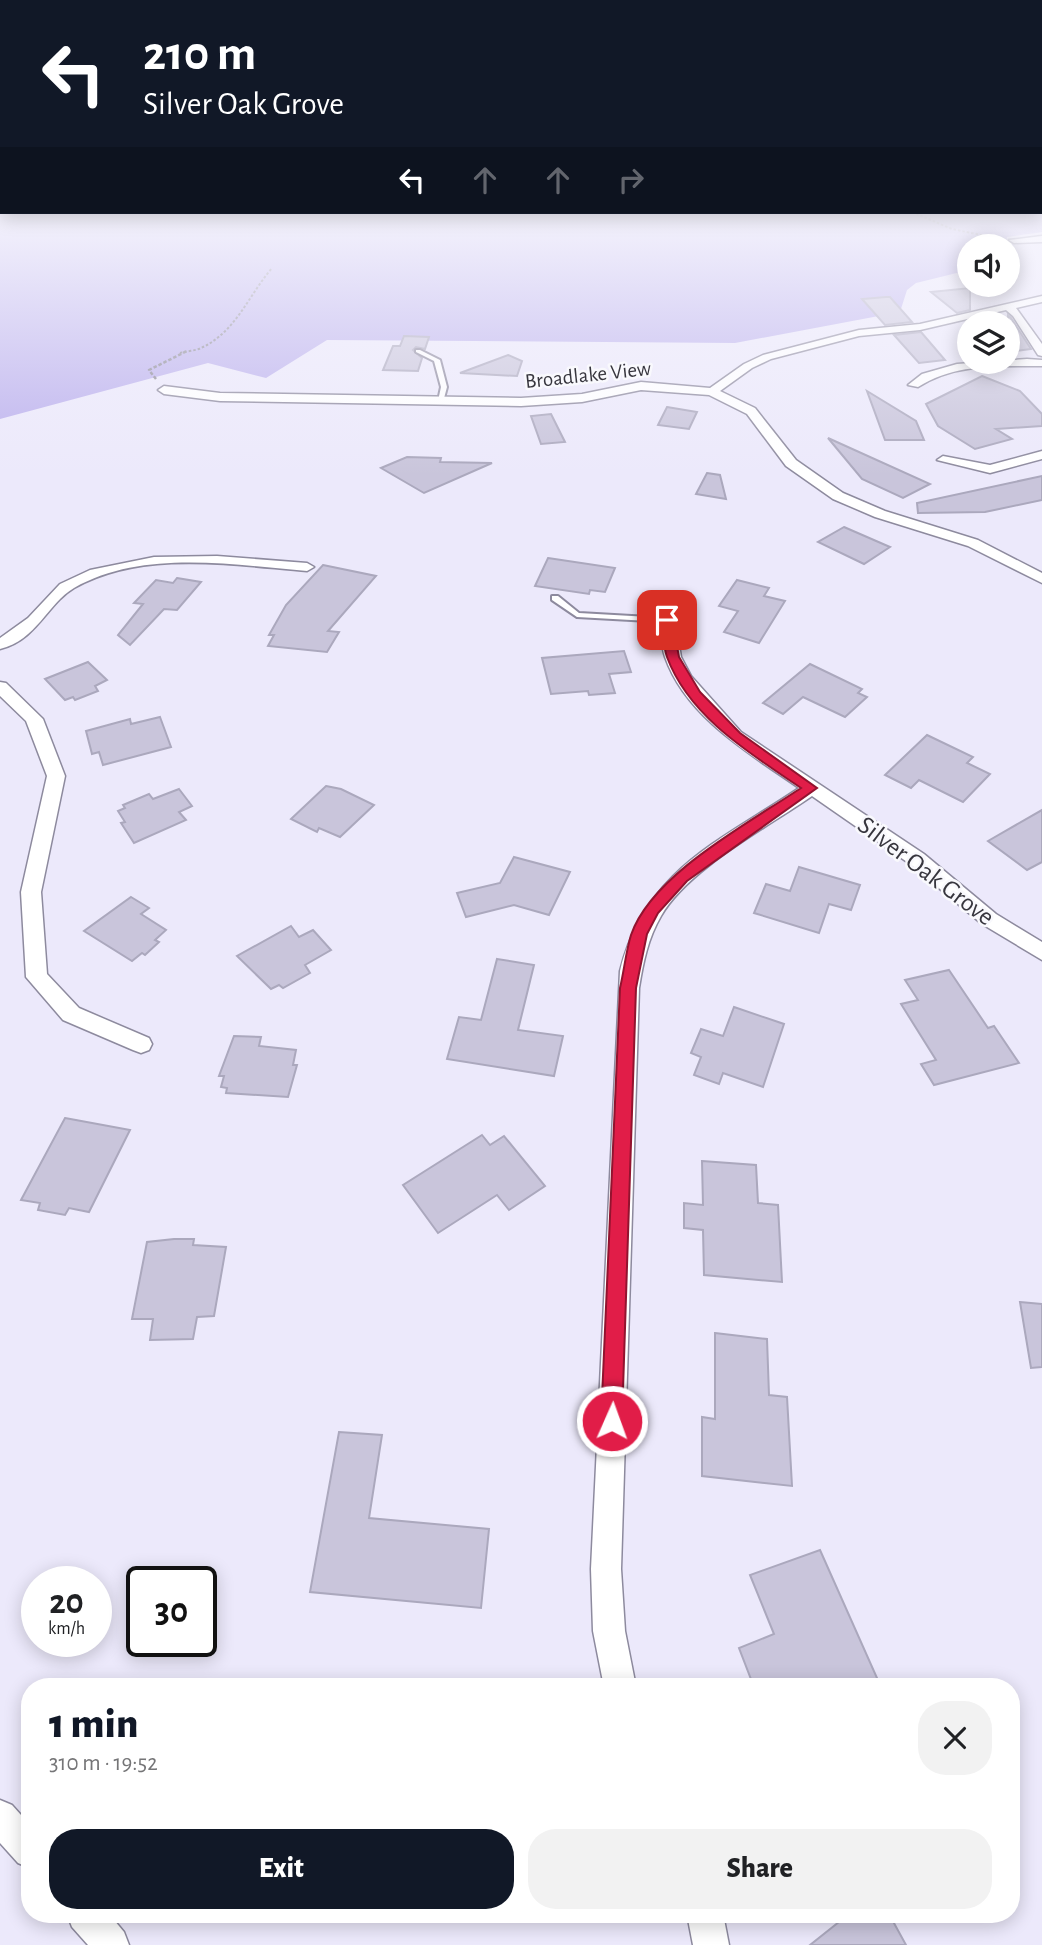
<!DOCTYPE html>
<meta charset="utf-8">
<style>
:root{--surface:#fff;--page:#f2f2f2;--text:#202124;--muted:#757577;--accent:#111827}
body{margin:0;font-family:"Alegreya Sans",sans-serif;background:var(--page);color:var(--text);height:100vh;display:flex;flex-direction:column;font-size:26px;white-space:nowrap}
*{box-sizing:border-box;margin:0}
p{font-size:23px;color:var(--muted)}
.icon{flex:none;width:38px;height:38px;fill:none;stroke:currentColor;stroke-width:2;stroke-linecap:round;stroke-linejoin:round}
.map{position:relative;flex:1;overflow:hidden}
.drawer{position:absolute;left:21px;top:1678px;width:999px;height:245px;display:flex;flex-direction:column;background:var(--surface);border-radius:28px;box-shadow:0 4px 18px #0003}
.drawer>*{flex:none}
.banner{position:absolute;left:0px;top:0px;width:1043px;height:214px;box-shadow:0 4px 18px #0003;background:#111827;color:#fff;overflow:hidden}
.buttons{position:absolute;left:957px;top:234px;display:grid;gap:14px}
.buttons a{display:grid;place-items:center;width:63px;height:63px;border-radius:50%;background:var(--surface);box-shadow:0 4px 18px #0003;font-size:35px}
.speed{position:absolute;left:21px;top:1566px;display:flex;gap:14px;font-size:35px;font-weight:700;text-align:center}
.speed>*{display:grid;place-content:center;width:91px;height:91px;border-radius:50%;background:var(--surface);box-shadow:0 4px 18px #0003;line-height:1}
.speed small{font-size:18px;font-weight:400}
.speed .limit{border:4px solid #111;border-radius:10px;background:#fff;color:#111}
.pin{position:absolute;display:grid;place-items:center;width:60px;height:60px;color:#fff;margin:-30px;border-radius:14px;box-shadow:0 4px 10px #0006}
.me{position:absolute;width:77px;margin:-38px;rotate:2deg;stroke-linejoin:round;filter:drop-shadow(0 0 5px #0008)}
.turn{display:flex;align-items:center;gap:24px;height:147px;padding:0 28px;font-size:32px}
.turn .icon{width:91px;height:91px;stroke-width:2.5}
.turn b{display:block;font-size:49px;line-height:60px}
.lanes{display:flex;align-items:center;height:66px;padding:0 28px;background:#0003;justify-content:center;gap:35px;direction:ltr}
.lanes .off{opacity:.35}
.round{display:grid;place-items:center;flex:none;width:74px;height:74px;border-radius:28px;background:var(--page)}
.overview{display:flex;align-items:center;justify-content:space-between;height:119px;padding:0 28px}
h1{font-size:42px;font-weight:800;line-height:52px;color:var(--accent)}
.primary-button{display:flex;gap:14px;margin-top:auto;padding:14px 28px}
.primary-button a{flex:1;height:80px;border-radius:28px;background:var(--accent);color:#fff;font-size:28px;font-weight:800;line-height:80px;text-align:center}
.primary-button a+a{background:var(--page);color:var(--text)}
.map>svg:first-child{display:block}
.green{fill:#bcb1ed}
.building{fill:#c9c5db;stroke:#aba8bd;stroke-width:2}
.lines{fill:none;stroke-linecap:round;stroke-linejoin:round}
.lane-casing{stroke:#8d8a9e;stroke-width:4}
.street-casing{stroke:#8d8a9e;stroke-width:3}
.path-far1{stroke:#8a8894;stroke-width:2;stroke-dasharray:2.5 2;stroke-linecap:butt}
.path{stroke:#8a8894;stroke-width:2.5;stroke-dasharray:3.5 2;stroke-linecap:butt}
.lane{fill:#fff;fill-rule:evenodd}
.street{fill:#fff;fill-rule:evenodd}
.route{fill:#e11d48;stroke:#92132f;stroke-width:2}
.labels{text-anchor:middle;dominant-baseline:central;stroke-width:5;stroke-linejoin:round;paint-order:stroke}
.far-street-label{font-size:21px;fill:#37363e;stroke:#f9f9fd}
.street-label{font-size:26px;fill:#37363e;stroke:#f9f9fd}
</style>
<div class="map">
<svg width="1042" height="1945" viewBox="0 0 1042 1945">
<rect width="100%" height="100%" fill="#ece9fb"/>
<polygon class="green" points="0,202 2,212 1041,212 1042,202 1042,232 1007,237 1005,247 970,247 969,270 916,283 907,290 900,312 735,343 327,340 266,378 208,363 0,419"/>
<g class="building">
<polygon points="970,288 970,310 957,313 931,292"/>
<polygon points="886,297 890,297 912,322 885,325 862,299"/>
<polygon points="1008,315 1011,318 1031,349 1008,352"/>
<polygon points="921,332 945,360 919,363 894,335"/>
<polygon points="404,336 429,337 425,349 416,347 413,350 422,358 418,371 383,370 393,346 400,346"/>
<polygon points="508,355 522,361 517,376 460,373"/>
<polygon points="982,376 1020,391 1042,414 1042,426 996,429 1012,439 975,449 938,426 926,404"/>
<polygon points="867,391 916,421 924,440 885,440"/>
<polygon points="667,407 697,412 689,429 658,425"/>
<polygon points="551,414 565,442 541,444 531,416"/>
<polygon points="828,438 930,484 903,498 862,479"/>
<polygon points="407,457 441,458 440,462 492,463 424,493 381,468"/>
<polygon points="707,473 720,475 726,499 696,494"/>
<polygon points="1042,476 1042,500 985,512 918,513 917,503"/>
<polygon points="844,527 890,547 864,564 818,542"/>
<polygon points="548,558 615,568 605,592 590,590 589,594 535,586"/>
<polygon points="323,565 376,576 328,631 339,632 327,652 268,646 274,635 269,635 286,605"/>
<polygon points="177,578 201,582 177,610 164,609 130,645 118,635 143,604 134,603 156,580 173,583"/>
<polygon points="737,580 769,588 764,596 785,601 759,643 724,632 738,611 719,606"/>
<polygon points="624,651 631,672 609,674 615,693 589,695 588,691 551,694 542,658"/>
<polygon points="88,662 107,680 95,686 98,691 75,700 73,697 65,700 45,679"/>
<polygon points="810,664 862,689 858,693 867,697 845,717 803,697 783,714 763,703"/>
<polygon points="160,717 171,747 103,765 99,752 92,754 86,731 130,719 131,724"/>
<polygon points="927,735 973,757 967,763 990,774 963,802 919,780 911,788 885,775"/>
<polygon points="326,786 341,789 374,805 340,837 319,828 317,832 291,819"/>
<polygon points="179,789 192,806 179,812 186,820 134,843 121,823 125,822 118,811 125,808 123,805 149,794 153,799"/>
<polygon points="1042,810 1042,862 1027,870 988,841"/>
<polygon points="514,857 570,872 549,915 514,905 466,917 457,893 500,883"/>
<polygon points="799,867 860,885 851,910 829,904 819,933 754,913 766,884 790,891"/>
<polygon points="131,897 149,908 141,914 166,930 155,940 159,942 145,955 142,953 132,961 84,931"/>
<polygon points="291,926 299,937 313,930 331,950 305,965 310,973 283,988 279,985 271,989 237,956"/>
<polygon points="497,959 534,965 518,1030 563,1036 554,1076 447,1059 459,1017 481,1020"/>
<polygon points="949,970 988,1028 994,1026 1019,1063 934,1085 921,1064 936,1060 901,1004 918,1000 905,980"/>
<polygon points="734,1007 784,1024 763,1087 723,1073 719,1084 694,1075 701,1057 691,1053 701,1029 723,1036"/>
<polygon points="234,1036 261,1037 259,1046 296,1050 293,1065 297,1065 288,1097 226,1093 227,1088 221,1087 224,1076 219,1076"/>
<polygon points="65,1118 130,1130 89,1212 69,1208 65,1215 38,1210 40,1203 21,1200"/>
<polygon points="482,1135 490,1145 504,1136 545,1186 509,1210 497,1195 438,1233 403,1185"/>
<polygon points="702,1161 756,1165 758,1203 778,1205 782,1282 704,1275 703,1230 684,1228 684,1203 703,1205"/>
<polygon points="174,1239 194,1239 193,1245 226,1247 214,1316 197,1317 193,1339 150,1340 153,1319 132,1319 147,1242"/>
<polygon points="1020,1302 1042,1304 1042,1367 1031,1368"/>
<polygon points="715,1333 767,1339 769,1395 787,1397 792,1486 702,1476 702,1417 715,1419"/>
<polygon points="339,1432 382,1435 369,1518 489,1529 481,1608 310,1592"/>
<polygon points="820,1550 881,1687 754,1687 739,1648 774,1634 750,1575"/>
<polygon points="849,1914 889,1914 906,1945 810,1945"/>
</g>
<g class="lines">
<defs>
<g id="lane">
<polygon points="416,350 420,350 440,360 447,387 443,402 438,401 441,387 434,361 416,352"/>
<polygon points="552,596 558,596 579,613 667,618 671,620 667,622 577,617 552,600"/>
</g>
<g id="street">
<polygon points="1042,236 1042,242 1014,243 1009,240"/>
<polygon points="1042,296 1042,302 1016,308 1042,344 1042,356 1038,355 1013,316 1006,310 920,330 859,336 771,359 752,368 720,391 755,408 796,460 843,493 885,511 978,540 1042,573 1042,583 968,546 875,517 833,499 786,466 747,414 709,395 641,390 582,402 521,406 220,401 164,394 158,390 164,386 220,393 521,398 582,394 641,382 710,388 744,364 763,355 859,330 920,324"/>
<path d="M1027,359L1042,360V366C1000,366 955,363 918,387L908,385L922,374L957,364Z"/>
<polygon points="1042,451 1042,459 990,473 937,460 943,456 990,465"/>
<path d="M217,556L307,563L314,567L307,571C232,565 143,549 74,588C47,604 37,640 0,649V638L28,618L60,584L90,570L154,557Z"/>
<path d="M667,615L675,620L681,657L691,676L741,732L924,854L996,914L1042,942V960L982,924L910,864L812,796C766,828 688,869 661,916C648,938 643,963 639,988L621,1569L625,1631L636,1687H604L593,1631L591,1569L620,971C645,870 719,842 799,788C750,754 686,717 665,657C661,646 661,632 659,620Z"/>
<polygon points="0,682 6,683 43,719 65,776 41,892 47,974 79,1008 149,1038 152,1044 149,1050 141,1053 133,1050 63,1020 26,977 21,892 47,776 26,721 0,696"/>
<polygon points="0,1800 12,1805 30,1825 30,1868 18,1863 0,1843"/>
<polygon points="67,1914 109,1914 124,1932 129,1945 88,1945 72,1927"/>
<polygon points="687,1914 723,1914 729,1945 693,1945"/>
</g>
</defs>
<use href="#lane" class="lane-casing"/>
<use href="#street" class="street-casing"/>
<g class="path-far1">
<polyline points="912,212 952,229 1001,239"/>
<path d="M180,353C186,351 195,351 201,348C236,332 248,296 272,268"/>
</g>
<polyline class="path" points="156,379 149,370 187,351"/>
<use href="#lane" class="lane"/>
<use href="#street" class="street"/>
</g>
<linearGradient id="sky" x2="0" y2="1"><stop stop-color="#87a2e0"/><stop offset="0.43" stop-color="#f6f5fd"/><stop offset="1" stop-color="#f6f5fd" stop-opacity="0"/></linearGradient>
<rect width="1042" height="475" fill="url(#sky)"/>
<path class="route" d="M667,616L672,620L679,657L700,692L740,733L817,788L687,881L658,913L647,934L636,988L622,1421L619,1429L612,1432L604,1429L601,1421L620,988C624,971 626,951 631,935C652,874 749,823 801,788C751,754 689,717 667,657C663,646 663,632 661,620Z"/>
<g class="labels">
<g class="far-street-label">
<text transform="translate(588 375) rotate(-6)">Broadlake View</text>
</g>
<g class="street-label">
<text transform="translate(926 871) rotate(37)">Silver Oak Grove</text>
</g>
</g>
</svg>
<div class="buttons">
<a><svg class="icon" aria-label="sound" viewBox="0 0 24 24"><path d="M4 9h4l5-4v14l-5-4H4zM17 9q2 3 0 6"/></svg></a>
<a><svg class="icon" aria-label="layers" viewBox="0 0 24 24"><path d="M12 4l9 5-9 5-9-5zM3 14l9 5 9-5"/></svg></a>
</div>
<div class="speed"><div>20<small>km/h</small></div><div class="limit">30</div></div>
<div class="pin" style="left:667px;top:620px;background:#d93025"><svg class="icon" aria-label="arrive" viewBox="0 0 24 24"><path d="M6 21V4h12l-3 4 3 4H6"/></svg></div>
<svg class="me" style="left:612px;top:1421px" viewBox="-20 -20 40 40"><circle r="17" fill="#e11d48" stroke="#fff" stroke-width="3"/><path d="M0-11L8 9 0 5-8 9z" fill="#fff"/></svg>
<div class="banner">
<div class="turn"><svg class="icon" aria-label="left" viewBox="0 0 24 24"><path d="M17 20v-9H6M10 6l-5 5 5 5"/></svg><div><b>210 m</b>Silver Oak Grove</div></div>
<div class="lanes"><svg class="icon" aria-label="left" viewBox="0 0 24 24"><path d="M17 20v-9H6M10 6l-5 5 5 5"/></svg><svg class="icon off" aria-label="ahead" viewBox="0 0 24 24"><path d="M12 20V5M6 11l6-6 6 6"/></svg><svg class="icon off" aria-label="ahead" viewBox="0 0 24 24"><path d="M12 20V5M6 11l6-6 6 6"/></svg><svg class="icon off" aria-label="right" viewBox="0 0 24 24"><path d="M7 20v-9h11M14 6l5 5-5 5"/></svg></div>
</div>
<section class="drawer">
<div class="overview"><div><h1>1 min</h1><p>310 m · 19:52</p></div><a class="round"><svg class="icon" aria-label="close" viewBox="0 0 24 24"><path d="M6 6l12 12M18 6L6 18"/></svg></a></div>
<div class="primary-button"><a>Exit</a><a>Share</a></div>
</section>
</div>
